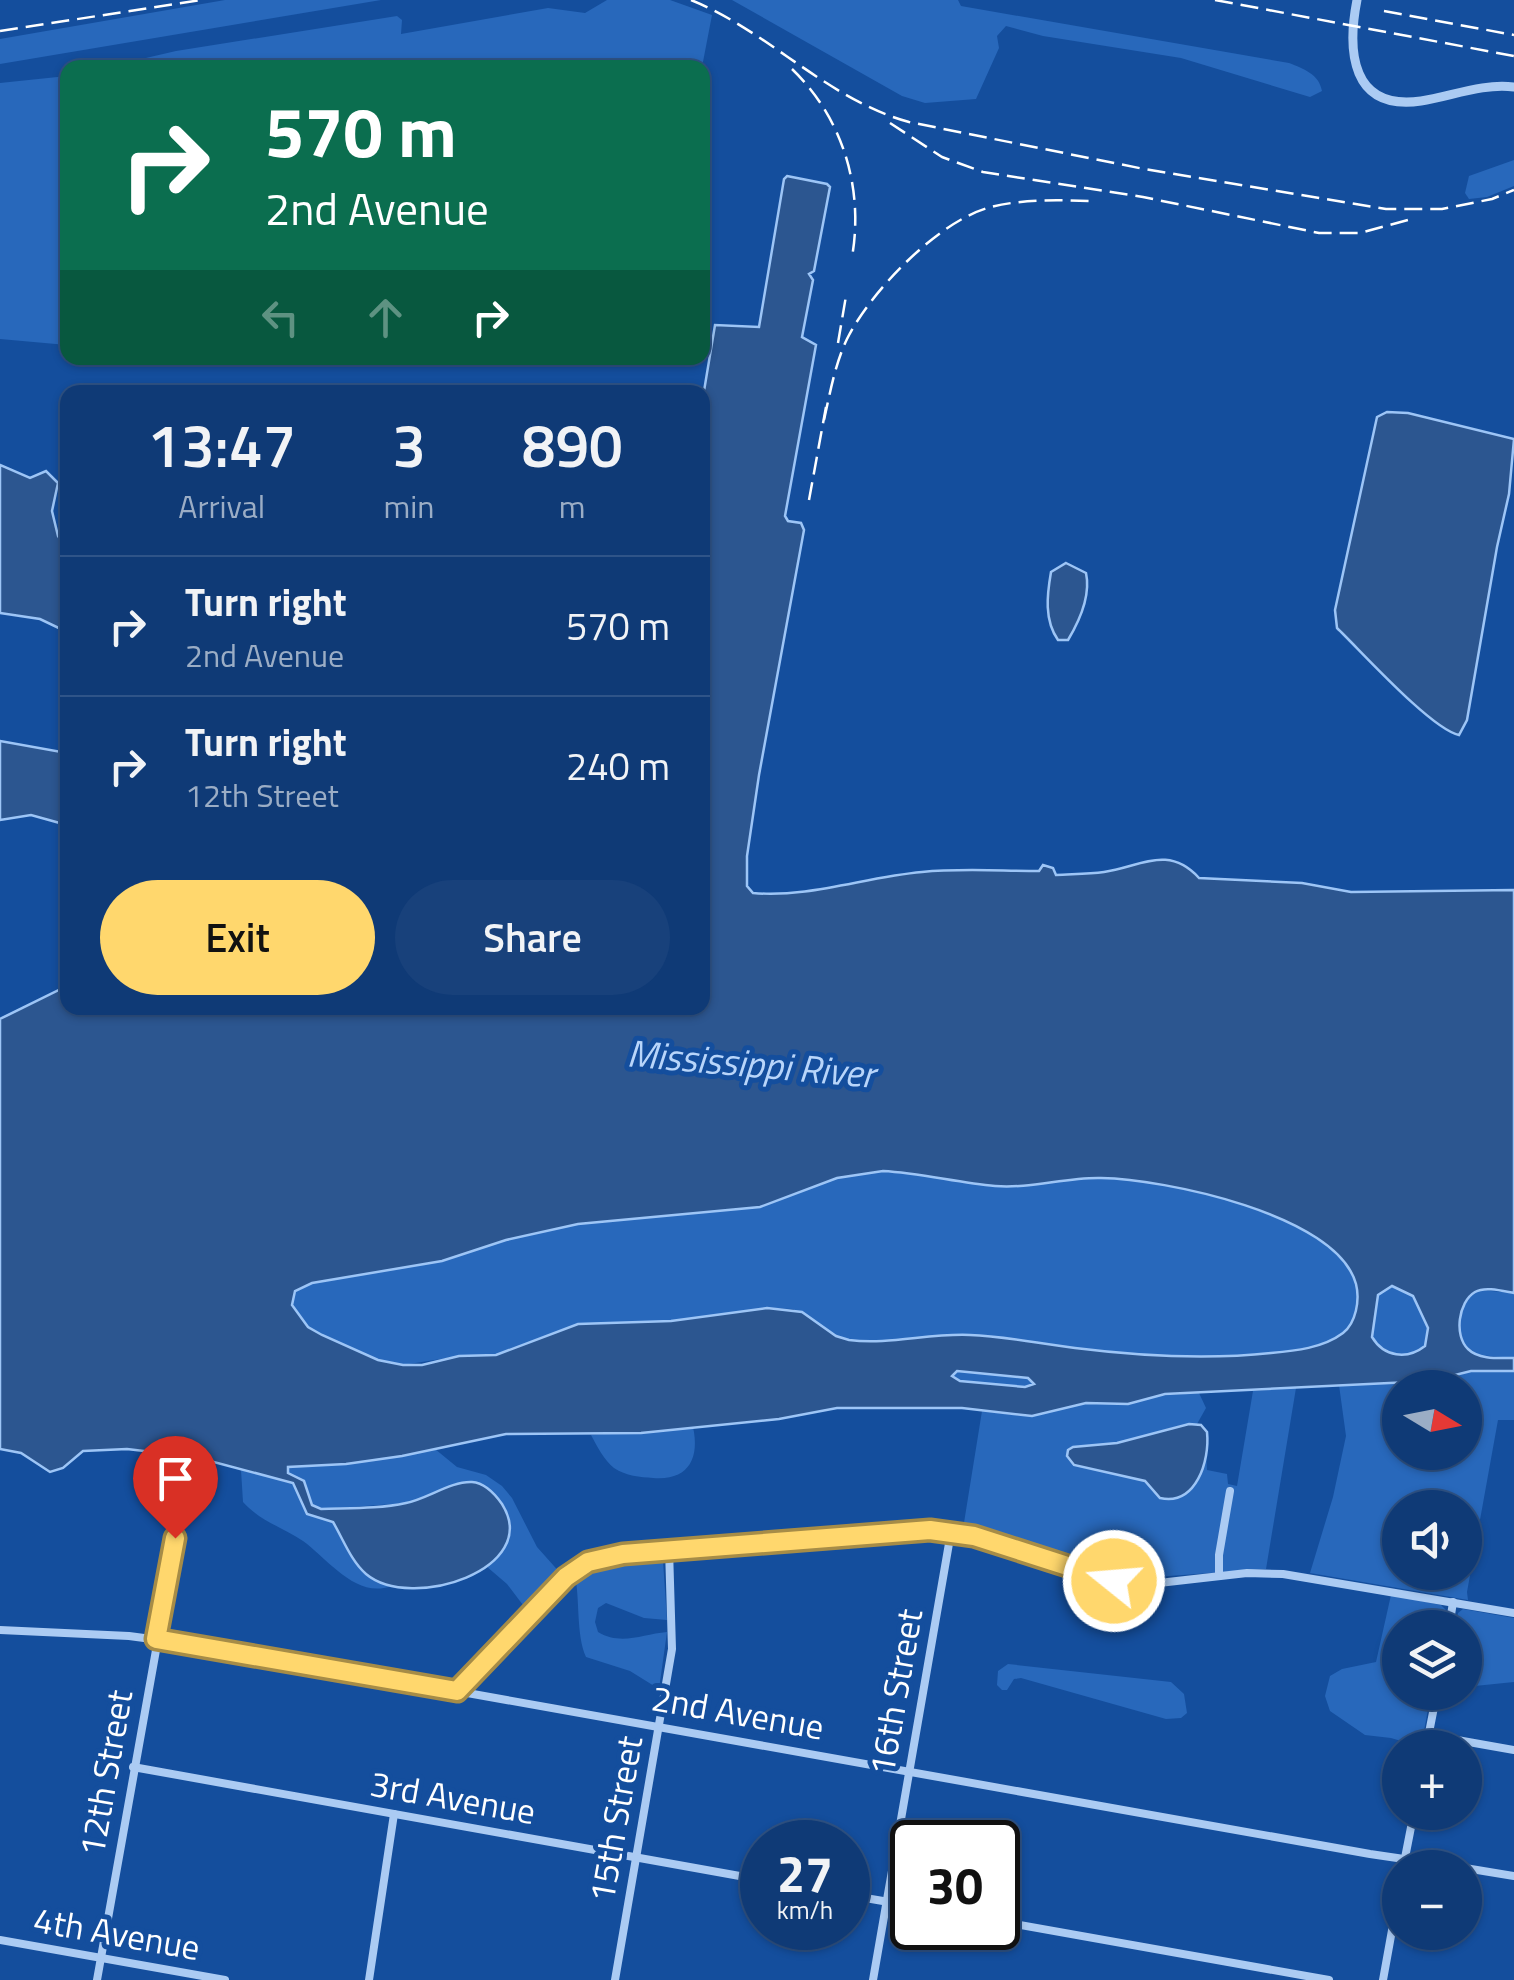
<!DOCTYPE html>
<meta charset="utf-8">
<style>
:root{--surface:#0f3a76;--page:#18417b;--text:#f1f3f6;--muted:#9badc5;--line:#2f5488;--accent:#ffd76d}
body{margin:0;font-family:"Titillium Web",sans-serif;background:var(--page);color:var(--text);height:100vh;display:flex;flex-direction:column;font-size:38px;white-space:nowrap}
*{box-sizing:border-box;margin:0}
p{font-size:32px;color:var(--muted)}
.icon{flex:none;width:55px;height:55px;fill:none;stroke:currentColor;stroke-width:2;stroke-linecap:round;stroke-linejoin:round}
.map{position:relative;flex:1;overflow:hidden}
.sheet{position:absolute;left:60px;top:385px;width:650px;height:630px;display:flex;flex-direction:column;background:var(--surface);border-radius:20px;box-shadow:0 2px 8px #0004,0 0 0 2px var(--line)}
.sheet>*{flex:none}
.guide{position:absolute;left:60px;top:60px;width:650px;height:305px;border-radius:20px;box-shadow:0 2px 8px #0004,0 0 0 2px var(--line);background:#0b6e4f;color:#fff;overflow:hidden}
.needle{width:65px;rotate:100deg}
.buttons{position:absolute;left:1382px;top:1370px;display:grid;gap:20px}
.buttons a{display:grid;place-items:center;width:100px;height:100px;border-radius:50%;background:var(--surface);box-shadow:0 2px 8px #0004,0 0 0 2px var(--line);font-size:50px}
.speed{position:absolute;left:740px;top:1820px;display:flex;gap:20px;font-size:50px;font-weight:700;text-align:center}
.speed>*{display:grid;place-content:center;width:130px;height:130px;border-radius:50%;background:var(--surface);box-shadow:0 2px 8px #0004,0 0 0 2px var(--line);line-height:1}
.speed small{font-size:25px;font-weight:400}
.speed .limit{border:5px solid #111;border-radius:15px;background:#fff;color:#111}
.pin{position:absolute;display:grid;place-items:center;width:85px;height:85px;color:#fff;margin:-102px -42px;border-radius:50% 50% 50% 0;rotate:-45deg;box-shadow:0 0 10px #0007}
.pin .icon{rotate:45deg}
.me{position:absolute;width:110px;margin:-55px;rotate:287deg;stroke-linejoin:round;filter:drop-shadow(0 0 8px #0008)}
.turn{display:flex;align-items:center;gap:35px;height:210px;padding:0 40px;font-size:45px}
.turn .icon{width:130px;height:130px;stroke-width:2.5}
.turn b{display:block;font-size:70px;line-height:85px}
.lanes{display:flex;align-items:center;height:95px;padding:0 40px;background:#0003;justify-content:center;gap:50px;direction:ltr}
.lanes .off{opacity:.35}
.eta{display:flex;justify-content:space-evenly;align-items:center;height:170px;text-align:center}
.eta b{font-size:60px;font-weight:600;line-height:70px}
.cta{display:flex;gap:20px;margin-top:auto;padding:20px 40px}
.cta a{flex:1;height:115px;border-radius:60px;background:var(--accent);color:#111;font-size:40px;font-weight:600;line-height:115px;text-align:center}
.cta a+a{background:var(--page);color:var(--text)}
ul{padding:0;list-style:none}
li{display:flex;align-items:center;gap:30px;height:140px;padding:0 40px;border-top:2px solid var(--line)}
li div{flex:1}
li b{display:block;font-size:38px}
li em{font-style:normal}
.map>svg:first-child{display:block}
.green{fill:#2868bb;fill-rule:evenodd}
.water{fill:#2c5690;stroke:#9dc5f6;stroke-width:2.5;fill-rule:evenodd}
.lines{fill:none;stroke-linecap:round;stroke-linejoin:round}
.minor{stroke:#abcbf3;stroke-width:8}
.tertiary{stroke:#abcbf3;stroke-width:9}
.rail{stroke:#fff;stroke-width:2.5;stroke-dasharray:18 8;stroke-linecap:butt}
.route-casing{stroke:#a68c47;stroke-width:25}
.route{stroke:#ffd76d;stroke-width:18}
.labels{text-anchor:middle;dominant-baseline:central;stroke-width:10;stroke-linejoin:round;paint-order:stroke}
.street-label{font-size:35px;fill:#fff;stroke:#144e9d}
.water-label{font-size:38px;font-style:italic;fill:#b8d5fa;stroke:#144e9d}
</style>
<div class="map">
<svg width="1514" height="1980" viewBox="0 0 1514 1980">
<rect width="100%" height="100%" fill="#144e9d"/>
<g class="green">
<polygon points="225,0 381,0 0,64 0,39"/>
<polygon points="607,0 670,0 712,15 702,67 107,67 176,51 397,16 402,20 401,34 548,8 585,13"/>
<path d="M732,0H958L961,6L1289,63C1304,69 1319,74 1322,91L1310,97L1181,58L1043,36L1006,26L997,36L999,48L976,99L925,103L902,96Z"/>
<polygon points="67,76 67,345 0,339 0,83"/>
<polygon points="1514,160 1514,186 1487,197 1469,199 1465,193 1469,176"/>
<path d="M230,358H364C319,374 277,361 230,358Z"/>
<path d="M883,1171C921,1173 958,1183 996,1186C1030,1190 1066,1177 1101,1178C1163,1179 1337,1214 1356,1284C1360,1300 1356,1323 1343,1333C1323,1348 1295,1351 1271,1353C1206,1360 1139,1356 1075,1348C1039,1344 1005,1336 970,1335C929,1333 889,1345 849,1340L836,1336L793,1309L767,1308L671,1321L578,1324L496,1355H466L403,1365L378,1360L322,1335L308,1327L292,1305L295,1291L312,1283L442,1261L506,1240L578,1224L760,1207L837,1178Z"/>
<path d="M1392,1285L1413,1296C1419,1306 1429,1322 1429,1334C1429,1366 1383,1356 1372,1337L1378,1295Z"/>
<path d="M1479,1290L1514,1293V1358L1478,1355L1465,1345C1456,1325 1459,1302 1479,1290Z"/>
<polygon points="957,1371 1028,1378 1034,1384 1030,1387 960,1381 952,1376"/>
<path d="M1471,1371H1514V1420H1498L1467,1592L1468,1600L1310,1573L1333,1497L1346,1436L1339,1385L1431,1381ZM1400,1388H1465V1452H1400ZM1400,1508H1465V1572H1400Z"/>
<path d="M1296,1388L1266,1569L1127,1579L963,1529L982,1411L1023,1416L1086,1403H1135L1156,1396L1199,1393L1206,1408L1197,1424L1181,1425L1117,1443L1068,1450L1067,1456L1074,1465L1145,1481L1157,1496L1169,1500C1195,1494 1201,1475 1206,1451L1207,1470L1227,1474L1228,1484L1237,1486L1253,1391Z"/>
<path d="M693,1427C700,1459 688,1481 653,1478C640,1477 626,1476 614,1468C604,1460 597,1446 591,1435Z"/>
<path d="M435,1449L457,1467L486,1475L502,1486L512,1498L537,1547L562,1575L529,1613L507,1584L486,1566C495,1557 507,1547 510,1533C514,1508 489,1484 466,1483L408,1503L321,1509L310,1502C304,1485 303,1481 287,1472V1469L293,1466L346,1464Z"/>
<path d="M241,1470L295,1484L307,1514L333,1522L364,1573L391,1586C356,1599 328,1559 303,1541C282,1527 260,1521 243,1502Z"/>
<path d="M655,1555L663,1561L667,1620L644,1618L606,1603L598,1608L595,1622L598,1632C621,1646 643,1634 667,1632L659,1689L630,1671L586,1657C576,1635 580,1600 575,1575L608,1560Z"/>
<polygon points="1391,1595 1441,1605 1446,1610 1443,1627 1400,1628 1400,1692 1431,1693 1421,1747 1391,1738 1365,1735 1330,1711 1325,1696 1330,1676 1342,1669 1376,1662"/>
<polygon points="1463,1609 1514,1618 1514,1682 1465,1687 1465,1628 1455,1627 1458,1613"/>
<polygon points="1008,1664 1171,1682 1184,1694 1187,1713 1181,1718 1166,1719 1021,1678 1014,1679 1007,1690 1002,1690 997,1685 998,1671"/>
</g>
<g class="water">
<path d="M787,176L827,184L830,187L814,271L809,274L813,280L802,337L816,345L785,516L788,521L801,523L804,530L759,775L747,856V886L753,893C809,898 865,877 922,872C960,868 1000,871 1039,871L1043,865L1053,868L1056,875C1072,874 1088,874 1104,872C1140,867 1168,844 1199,878L1302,883L1351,892L1514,890V1293C1503,1291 1485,1286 1475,1292C1458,1302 1454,1336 1468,1349C1479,1360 1500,1358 1514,1358V1371H1471L1431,1381L1165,1394L1128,1404L1086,1403L1032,1416L962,1408H837L779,1419L641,1433L506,1434L402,1456L346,1464L288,1467V1473L304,1481L312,1505L321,1509C349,1508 379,1509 406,1503C427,1499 451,1481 472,1482C485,1483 495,1494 502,1504C543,1569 411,1612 366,1574C351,1561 343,1539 333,1522L307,1514L293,1483L195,1457L127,1449L83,1451L63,1468L50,1472L21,1453L0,1449V1019L67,986L68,1008H702L703,397L715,325L759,327L784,179ZM883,1171C921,1173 958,1183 995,1186C1030,1189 1066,1177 1101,1178C1163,1179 1337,1214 1356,1284C1360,1300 1356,1323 1343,1333C1323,1348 1295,1351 1271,1353C1206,1360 1139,1356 1075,1348C1040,1344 1005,1336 970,1335C929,1333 890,1345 849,1340L836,1336L802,1312L767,1308L671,1321L578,1324L496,1355L459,1356L422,1365H403L378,1360L322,1335L308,1327L292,1305L295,1291L312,1283L442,1261L506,1240L578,1224L760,1207L837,1178ZM1392,1286L1413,1296L1428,1328L1425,1346C1407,1360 1384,1357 1372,1337L1378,1295ZM957,1371L1028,1378L1034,1384L1025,1387L960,1381L952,1376Z"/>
<path d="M1387,412L1408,413L1514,439L1509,494L1497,547L1467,720L1459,735C1431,729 1361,651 1337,628L1335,610L1377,417Z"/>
<polygon points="0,465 30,478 46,471 58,483 52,511 58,536 67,550 67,632 40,619 0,613"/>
<path d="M1066,563L1086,573C1091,596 1080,620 1068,640H1058C1044,620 1047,595 1051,572Z"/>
<polygon points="0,741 67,753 67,825 31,815 0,820"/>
<path d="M1189,1424L1201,1425L1207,1432C1210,1461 1196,1506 1160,1498L1145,1481L1074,1465L1067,1456L1068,1450L1073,1447L1117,1443Z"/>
</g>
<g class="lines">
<g class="minor">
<polyline points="1219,1576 1219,1555 1230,1491"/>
<polyline points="1449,1628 1453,1602"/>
<polyline points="0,1630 129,1636 204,1646 1370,1854 1465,1868"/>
<polyline points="457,1691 566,1577 594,1560 623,1554 727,1543 929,1530 974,1537 1126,1583 1159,1583 1247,1573 1283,1574 1514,1613"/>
<polyline points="1429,1735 1514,1750"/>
<polyline points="1426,1748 1437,1692"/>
<polyline points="133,1767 762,1880"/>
<polyline points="1403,1868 1414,1812"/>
<polyline points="1465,1868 1514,1876"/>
<polyline points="848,1895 912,1906"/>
<polyline points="998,1921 1329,1980"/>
<polyline points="0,1940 225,1980"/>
<polyline points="97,1980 180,1516"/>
<polyline points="369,1980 394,1814"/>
<polyline points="615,1980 672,1649 669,1549"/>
<polyline points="873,1980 951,1532"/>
<polyline points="1383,1980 1400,1886"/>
</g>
<path class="tertiary" d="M1357,0C1347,51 1351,111 1421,101C1452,96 1483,83 1514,87"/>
<g class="rail">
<path d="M691,0C768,31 828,100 909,122L1144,169L1386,209H1442L1492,199L1514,190"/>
<polyline points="1215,0 1514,56"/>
<polyline points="1384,11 1514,35"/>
<polyline points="0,31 201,0"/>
<path d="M792,69C843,118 864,189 852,257"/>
<polyline points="890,123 942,157 983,172 1143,197 1319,233 1360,233 1415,218"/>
<polyline points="838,343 846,296"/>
<path d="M824,420C830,393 835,364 847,339C870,292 939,220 991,207C1022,199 1058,200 1090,201"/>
<polyline points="809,500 826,407"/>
</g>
</g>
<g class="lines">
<defs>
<polyline id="route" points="175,1538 156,1639 457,1691 566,1577 588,1562 623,1554 930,1530 974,1536 1114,1581"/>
</defs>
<use href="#route" class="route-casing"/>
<use href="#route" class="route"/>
</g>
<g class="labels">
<g class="street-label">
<text transform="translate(895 1692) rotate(-80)">16th Street</text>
<text transform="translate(738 1712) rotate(10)">2nd Avenue</text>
<text transform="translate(105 1773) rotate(-80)">12th Street</text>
<text transform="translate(453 1797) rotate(10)">3rd Avenue</text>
<text transform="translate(615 1819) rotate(-80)">15th Street</text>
<text transform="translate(117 1933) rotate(10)">4th Avenue</text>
</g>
<g class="water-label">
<text transform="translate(751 1063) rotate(5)">Mississippi River</text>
</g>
</g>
</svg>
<div class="buttons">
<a><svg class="needle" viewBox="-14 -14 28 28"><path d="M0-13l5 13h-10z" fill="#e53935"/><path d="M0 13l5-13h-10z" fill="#9badc5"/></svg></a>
<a><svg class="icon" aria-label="sound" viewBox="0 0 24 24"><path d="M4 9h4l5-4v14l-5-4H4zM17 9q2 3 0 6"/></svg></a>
<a><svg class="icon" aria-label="layers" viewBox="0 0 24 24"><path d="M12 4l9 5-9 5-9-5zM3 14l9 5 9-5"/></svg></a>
<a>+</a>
<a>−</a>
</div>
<div class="speed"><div>27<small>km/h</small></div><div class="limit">30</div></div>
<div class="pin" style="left:175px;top:1538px;background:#d93025"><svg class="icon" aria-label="arrive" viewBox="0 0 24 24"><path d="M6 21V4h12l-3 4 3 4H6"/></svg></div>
<svg class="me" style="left:1114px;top:1581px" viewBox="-20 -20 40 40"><circle r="17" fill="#ffd76d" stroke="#fff" stroke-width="3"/><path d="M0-11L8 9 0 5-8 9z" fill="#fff"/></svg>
<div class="guide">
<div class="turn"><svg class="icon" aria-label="right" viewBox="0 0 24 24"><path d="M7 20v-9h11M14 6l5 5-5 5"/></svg><div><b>570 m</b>2nd Avenue</div></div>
<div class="lanes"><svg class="icon off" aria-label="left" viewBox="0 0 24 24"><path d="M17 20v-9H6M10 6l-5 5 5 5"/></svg><svg class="icon off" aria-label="ahead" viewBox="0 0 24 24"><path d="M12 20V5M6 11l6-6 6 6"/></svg><svg class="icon" aria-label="right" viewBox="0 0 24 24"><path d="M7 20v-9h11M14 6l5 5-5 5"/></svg></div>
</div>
<section class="sheet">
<div class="eta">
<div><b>13:47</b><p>Arrival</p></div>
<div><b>3</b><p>min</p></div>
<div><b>890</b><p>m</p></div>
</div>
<ul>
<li><svg class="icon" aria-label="right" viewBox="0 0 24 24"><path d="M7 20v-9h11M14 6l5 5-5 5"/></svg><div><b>Turn right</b><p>2nd Avenue</p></div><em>570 m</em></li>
<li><svg class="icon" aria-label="right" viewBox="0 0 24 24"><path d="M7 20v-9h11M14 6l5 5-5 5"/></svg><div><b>Turn right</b><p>12th Street</p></div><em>240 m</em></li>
</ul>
<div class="cta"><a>Exit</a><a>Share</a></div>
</section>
</div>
